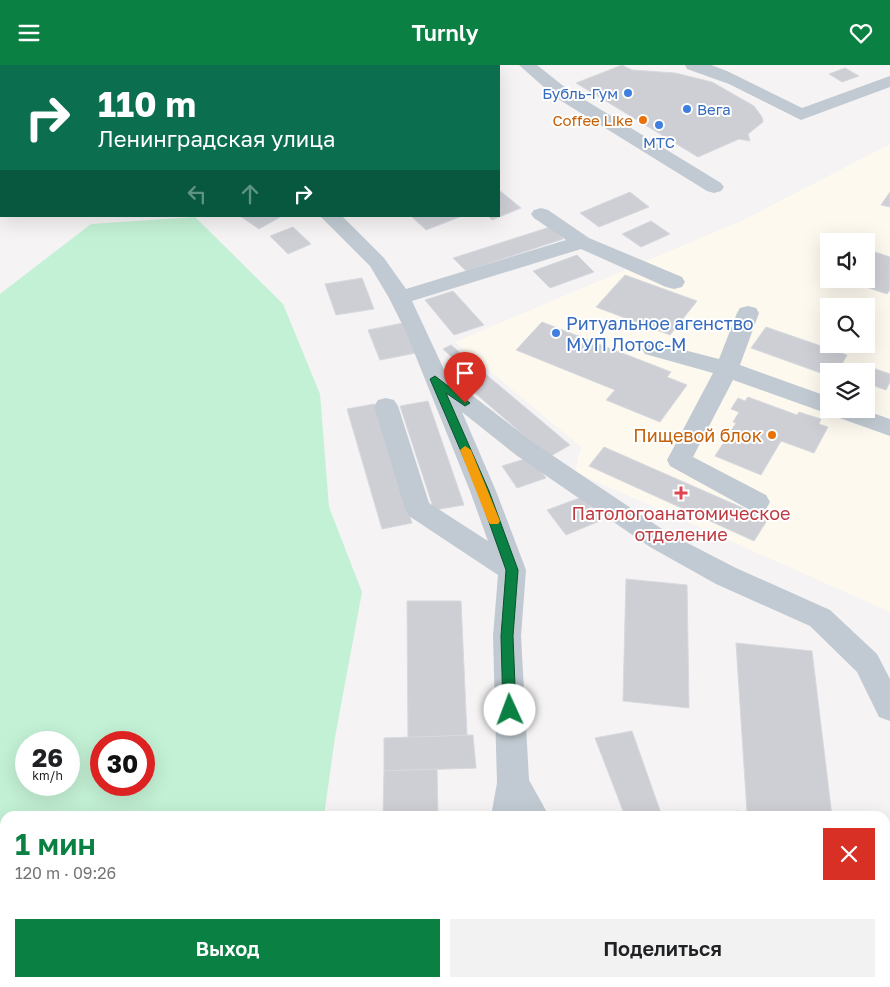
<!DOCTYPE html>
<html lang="ru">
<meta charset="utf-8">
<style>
:root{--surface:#fff;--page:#f2f2f2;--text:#202124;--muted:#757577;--accent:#0b8043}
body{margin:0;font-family:"Golos Text",sans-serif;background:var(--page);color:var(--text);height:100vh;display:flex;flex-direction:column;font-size:19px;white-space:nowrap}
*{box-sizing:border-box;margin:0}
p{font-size:16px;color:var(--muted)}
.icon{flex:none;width:28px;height:28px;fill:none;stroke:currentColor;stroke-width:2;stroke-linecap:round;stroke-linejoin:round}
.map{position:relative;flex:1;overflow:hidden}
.side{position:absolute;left:0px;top:746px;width:890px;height:176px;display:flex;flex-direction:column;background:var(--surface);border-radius:15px 15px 0 0;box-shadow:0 5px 20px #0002}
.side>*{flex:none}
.banner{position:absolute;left:0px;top:0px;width:500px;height:152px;box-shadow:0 5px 20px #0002;background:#0b6e4f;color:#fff;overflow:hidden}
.controls{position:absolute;left:820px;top:168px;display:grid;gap:10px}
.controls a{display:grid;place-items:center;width:55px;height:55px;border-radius:0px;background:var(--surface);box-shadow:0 5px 20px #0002;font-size:25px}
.speed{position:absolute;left:15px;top:666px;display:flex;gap:10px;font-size:25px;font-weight:700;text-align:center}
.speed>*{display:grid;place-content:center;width:65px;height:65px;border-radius:50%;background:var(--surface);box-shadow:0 5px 20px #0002;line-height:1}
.speed small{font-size:12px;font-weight:400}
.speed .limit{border:8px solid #d22;background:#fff;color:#111}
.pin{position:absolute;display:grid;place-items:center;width:42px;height:42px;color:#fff;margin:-51px -21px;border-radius:50% 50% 50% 0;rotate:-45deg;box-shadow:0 0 5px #0007}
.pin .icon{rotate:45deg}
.me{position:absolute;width:55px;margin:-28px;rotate:358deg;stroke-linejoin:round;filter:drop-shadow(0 0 4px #0008)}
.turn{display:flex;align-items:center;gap:18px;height:105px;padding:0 15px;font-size:22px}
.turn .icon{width:65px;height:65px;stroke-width:2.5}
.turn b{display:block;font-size:35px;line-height:42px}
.lanes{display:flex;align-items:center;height:48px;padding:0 15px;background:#0003;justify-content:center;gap:25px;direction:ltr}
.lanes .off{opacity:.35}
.round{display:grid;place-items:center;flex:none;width:52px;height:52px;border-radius:0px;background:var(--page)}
.overview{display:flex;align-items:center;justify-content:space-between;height:85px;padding:0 15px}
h1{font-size:30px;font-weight:600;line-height:38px;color:var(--accent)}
.cta{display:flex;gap:10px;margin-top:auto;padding:10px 15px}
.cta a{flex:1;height:58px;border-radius:0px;background:var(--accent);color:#fff;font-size:20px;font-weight:600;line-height:58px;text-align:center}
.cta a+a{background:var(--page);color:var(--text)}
header{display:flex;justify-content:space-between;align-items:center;height:65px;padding:0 15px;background:var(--accent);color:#fff;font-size:22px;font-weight:600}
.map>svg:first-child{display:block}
.commercial{fill:#fdf9ef;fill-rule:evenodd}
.medical{fill:#fce8e6}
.green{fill:#c3f1d5;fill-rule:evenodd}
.building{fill:#cdcfd5;stroke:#d7d9de}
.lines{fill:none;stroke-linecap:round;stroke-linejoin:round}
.minor{fill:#c1cad2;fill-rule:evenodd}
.route{fill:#0b8043;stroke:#07532c}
.slow{fill:#f59e0b}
.shop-dot{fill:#3f7fe0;stroke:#fff;stroke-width:2}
.food-dot{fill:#e8710a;stroke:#fff;stroke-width:2}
.health-dot{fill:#e0444e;stroke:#fff;stroke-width:2}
.labels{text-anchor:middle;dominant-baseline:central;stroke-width:4;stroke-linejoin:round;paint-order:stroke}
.far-shop-label{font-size:15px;fill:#366cbe;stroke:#fff;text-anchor:end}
.far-food-label{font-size:15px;fill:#c56008;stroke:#fff;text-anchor:end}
.shop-label{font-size:18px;fill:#366cbe;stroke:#fff;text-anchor:start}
.food-label{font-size:18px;fill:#c56008;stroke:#fff;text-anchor:end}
.health-label{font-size:18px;fill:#be3a42;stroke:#fff}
</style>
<header><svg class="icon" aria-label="menu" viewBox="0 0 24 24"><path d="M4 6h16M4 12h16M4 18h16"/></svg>Turnly<svg class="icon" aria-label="heart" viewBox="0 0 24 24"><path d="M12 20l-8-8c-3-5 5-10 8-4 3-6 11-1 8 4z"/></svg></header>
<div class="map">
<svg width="890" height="922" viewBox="0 0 890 922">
<rect width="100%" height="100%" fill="#f5f3f3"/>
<path class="commercial" d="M890,79V547L575,407L581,382L455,277L743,155ZM829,176H866V214H829ZM829,241H866V279H829ZM829,306H866V344H829Z"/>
<polygon class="medical" points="31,0 391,0 390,1"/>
<path class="green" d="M195,152L283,239L320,329L329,442L362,527L335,672L324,751H5V918H249L247,922H0V229L91,159ZM26,678H69V720H26ZM101,678H144V720H101Z"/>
<g class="building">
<polygon points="105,0 195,0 191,1"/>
<polygon points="244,0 346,0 345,1"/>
<polygon points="622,0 632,5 675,8 712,17 754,41 762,52 763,57 748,69 750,76 739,74 698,92 576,18"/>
<polygon points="845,3 859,11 842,17 829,9"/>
<polygon points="499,125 521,143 492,155 488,151 499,151"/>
<polygon points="630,127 649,142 599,162 580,148"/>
<polygon points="890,127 890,142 881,140"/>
<polygon points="240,151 282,151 259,164"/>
<polygon points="411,151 462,151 426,165"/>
<polygon points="651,156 670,169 641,182 622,169"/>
<polygon points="293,162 311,179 288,189 270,171"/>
<polygon points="550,162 563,174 466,206 453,193"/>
<polygon points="866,184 890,192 890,225 887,229 842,214 866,214"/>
<polygon points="577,190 594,207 550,223 533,206"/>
<polygon points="625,210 697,236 670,270 596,242"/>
<polygon points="362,213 374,244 336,250 325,219"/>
<polygon points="453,226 484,260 454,270 425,235"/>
<polygon points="408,257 421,287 380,295 368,265"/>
<polygon points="542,257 671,307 667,312 687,320 660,357 606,335 615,325 516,285"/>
<polygon points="766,262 847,290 838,306 829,306 829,311 751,283"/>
<polygon points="451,280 570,380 549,392 446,303 457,297 443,284"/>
<polygon points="867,301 890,309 890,317 886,325 866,318 866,306 864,306"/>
<polygon points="748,332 797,350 799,347 821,354 819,359 828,362 814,388 781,376 761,410 715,391 736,358 733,357 739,347 731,344 738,333 745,336"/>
<polygon points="428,336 464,440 434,445 400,341"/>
<polygon points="374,339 412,458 382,464 347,344"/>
<polygon points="604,382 768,454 754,476 589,401"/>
<polygon points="531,392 546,413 517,423 502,401"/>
<polygon points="582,432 602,455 566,470 547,445"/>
<polygon points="626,514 687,520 689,643 623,636"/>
<polygon points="407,536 461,536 467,670 408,673"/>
<polygon points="736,578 812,586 832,751 737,751 736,746 747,747"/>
<polygon points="632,666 662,751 625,751 595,673"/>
<polygon points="473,670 476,703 384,706 384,673"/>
<polygon points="437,704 438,751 383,751 384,706"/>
</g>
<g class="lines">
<g class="minor">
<rect x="3" y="0" width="16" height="1"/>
<polygon points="519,0 537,0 567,24 721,118 724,122 721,126 714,128 707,126 555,32"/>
<polygon points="685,0 711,0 727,6 802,43 890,11 890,22 801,55 729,19 687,4"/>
<polygon points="541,143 548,145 589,173 682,212 685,217 682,222 674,224 666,222 581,184 412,236 447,311 534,378 668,468 736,503 830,545 877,589 890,614 890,656 879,652 857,607 810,561 716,519 650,482 516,390 462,347 496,426 526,505 521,571 529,715 549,751 491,751 497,718 493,571 498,510 409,451 405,444 374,341 378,335 386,333 394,335 398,341 429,438 488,476 470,426 406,267 389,233 370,201 320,151 342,151 384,193 406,224 566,175 534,153 531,149 534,145"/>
<polygon points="748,241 756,243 759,248 740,300 829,332 829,344 861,344 890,354 890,371 733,315 693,392 766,430 770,437 766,444 757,447 748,444 670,401 667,395 713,308 645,289 642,284 645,279 653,277 719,294 737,248 740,243"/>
<polygon points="457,918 493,918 492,922 456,922"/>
<polygon points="597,918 633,918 635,922 599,922"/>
</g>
</g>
<polygon class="route" points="435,311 470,338 465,341 446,328 489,426 518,505 513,571 516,645 514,649 510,650 505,649 503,645 501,571 506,505 478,426 430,314"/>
<polygon class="slow" points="465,381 471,385 500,456 498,459 490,459 488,456 460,385"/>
<g class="shop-dot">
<circle cx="628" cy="28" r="5"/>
<circle cx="687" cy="44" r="5"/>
<circle cx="659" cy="60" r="5"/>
<circle cx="556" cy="268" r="5"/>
</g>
<g class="food-dot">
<circle cx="643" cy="55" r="5"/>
<circle cx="772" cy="370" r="5"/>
</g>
<path class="health-dot" d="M678.5 420.5h5v5h5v5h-5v5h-5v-5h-5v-5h5z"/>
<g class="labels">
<g class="far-shop-label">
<text x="618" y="28">Бубль-Гум</text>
<text x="697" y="44" text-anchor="start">Вега</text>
<text x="659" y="77" text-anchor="middle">МТС</text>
</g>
<g class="far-food-label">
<text x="633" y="55">Coffee Like</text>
</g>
<g class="shop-label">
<text x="566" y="258">Ритуальное агенство<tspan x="566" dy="21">МУП Лотос-М</tspan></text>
</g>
<g class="food-label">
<text x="762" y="370">Пищевой блок</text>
</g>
<g class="health-label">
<text x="681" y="448">Патологоанатомическое<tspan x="681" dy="21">отделение</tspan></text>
</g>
</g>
</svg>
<div class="controls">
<a><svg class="icon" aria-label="sound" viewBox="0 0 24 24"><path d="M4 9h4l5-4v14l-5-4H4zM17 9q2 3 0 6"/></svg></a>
<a><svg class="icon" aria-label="search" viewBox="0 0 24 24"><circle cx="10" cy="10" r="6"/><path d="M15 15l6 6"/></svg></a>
<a><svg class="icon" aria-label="layers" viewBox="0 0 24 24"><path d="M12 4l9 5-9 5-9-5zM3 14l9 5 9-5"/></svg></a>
</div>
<div class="speed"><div>26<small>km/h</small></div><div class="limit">30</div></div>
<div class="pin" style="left:465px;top:338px;background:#d93025"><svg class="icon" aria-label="arrive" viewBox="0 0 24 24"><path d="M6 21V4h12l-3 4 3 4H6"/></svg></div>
<svg class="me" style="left:510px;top:645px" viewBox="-20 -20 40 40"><circle r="19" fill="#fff"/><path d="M0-13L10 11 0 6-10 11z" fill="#0b8043"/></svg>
<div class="banner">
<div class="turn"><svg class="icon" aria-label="right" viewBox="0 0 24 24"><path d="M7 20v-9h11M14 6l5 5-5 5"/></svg><div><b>110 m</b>Ленинградская улица</div></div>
<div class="lanes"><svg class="icon off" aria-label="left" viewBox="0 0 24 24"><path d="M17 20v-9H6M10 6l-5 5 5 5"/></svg><svg class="icon off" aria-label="ahead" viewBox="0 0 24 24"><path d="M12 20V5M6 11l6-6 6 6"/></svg><svg class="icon" aria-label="right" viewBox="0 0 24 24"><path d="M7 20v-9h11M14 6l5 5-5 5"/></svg></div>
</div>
<section class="side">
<div class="overview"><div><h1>1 мин</h1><p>120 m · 09:26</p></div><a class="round" style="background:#d93025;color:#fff"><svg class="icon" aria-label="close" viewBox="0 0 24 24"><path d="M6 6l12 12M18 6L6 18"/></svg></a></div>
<div class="cta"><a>Выход</a><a>Поделиться</a></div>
</section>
</div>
